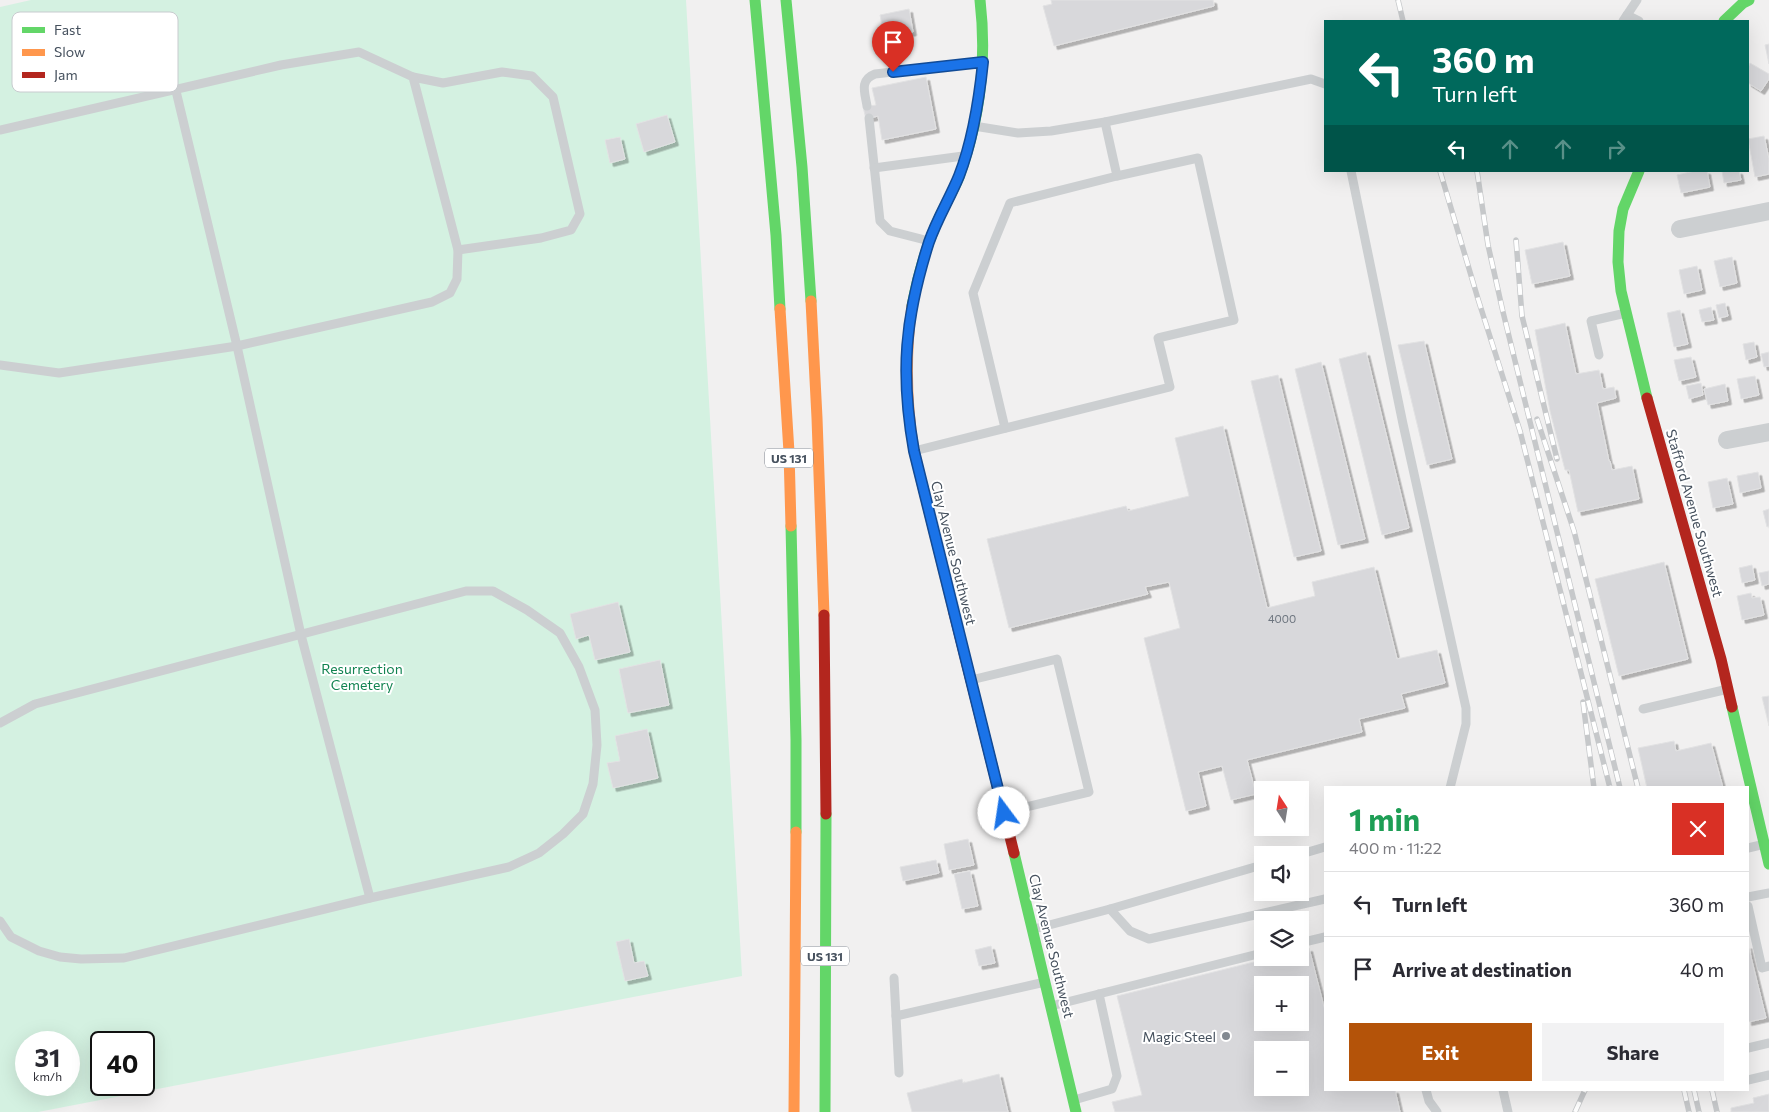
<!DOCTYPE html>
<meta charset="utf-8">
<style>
:root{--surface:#fff;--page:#f2f2f3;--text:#2b2b33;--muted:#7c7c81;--line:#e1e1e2;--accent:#b45309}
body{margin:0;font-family:Commissioner,sans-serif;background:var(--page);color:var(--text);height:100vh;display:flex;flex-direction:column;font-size:19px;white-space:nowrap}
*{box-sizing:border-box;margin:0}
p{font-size:16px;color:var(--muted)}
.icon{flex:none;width:28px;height:28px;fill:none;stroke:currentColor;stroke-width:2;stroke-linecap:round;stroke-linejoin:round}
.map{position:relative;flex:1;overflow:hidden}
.side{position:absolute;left:1324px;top:786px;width:425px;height:305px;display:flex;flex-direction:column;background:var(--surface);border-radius:0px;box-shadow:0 5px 20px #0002}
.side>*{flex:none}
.guide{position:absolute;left:1324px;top:20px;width:425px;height:152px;border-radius:0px;box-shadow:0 5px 20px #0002;background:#00695c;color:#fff;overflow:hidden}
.needle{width:32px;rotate:348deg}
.controls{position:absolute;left:1254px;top:781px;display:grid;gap:10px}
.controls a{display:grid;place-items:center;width:55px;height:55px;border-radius:0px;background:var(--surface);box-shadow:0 5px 20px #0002;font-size:25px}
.speed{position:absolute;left:15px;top:1031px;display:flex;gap:10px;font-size:25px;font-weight:700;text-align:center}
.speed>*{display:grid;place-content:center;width:65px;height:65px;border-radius:50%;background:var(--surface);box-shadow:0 5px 20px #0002;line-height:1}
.speed small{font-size:12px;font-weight:400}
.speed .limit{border:2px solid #111;border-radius:8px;background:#fff;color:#111}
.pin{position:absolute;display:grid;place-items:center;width:42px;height:42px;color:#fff;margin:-51px -21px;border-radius:50% 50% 50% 0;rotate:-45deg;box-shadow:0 0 5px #0007}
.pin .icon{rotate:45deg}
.me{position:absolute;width:55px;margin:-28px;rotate:346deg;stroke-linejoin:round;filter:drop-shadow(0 0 4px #0008)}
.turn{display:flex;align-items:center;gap:18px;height:105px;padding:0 25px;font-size:22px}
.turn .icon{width:65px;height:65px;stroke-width:2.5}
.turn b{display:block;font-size:35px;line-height:42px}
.lanes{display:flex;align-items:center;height:48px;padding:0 25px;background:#0003;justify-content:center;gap:25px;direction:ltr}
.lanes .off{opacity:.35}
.round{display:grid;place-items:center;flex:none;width:52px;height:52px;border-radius:0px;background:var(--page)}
.headline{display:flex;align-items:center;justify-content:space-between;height:85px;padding:0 25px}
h1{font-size:30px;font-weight:700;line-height:38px;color:#1e9e55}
.button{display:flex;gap:10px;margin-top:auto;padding:10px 25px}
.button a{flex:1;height:58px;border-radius:0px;background:var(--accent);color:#fff;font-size:20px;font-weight:700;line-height:58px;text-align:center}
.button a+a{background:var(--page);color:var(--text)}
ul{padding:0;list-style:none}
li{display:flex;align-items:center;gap:15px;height:65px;padding:0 25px;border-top:1px solid var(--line)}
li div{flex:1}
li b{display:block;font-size:19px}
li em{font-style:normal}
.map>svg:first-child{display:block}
.green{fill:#d4f1e1;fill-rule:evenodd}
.building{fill:#d8d8db;stroke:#e2e2e3;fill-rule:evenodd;filter:url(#shadow)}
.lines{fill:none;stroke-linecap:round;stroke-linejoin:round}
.lane{stroke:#cccfd1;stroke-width:9}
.street{stroke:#cccfd1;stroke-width:18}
.fast{stroke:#63d668;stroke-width:11}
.slow{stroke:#ff974d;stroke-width:11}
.jam{stroke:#b3261e;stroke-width:11}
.rail-casing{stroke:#c6c8ca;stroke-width:5.5}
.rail{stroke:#fff;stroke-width:4;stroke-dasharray:11;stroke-linecap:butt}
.route-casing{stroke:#114b97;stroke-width:12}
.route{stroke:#1a73e8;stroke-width:9}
.poi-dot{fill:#828991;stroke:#fff;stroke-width:2}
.labels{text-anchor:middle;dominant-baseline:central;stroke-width:4;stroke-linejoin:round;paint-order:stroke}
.number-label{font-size:11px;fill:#6c747e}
.shield{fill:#fff;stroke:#7e858e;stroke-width:1}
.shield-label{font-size:12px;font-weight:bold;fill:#46515e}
.street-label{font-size:14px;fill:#46515e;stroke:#fff}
.park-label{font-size:14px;fill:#138452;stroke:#fff}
.poi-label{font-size:14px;fill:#46515e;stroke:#fff;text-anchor:end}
.key{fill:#fff;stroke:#c8cbcf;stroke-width:1}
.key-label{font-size:14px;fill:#46515e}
</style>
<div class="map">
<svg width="1769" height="1112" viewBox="0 0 1769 1112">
<defs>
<filter id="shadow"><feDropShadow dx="3.5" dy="3.5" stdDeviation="0" flood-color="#0004"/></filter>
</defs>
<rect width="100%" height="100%" fill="#f1f0f0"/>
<path class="green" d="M31,0H686L742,976L38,1112H0V7ZM26,1042H69V1085H26ZM101,1042H144V1085H101Z"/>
<g class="building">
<polygon points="1051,0 1213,0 1214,6 1054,46 1043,6 1052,4"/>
<polygon points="909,9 913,32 904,34 907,48 887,51 880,15"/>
<polygon points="1769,44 1769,64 1765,45"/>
<polygon points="1750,63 1769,74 1769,79 1761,91 1748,83 1748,68"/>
<polygon points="926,77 936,129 882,140 878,116 866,119 863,107 876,105 872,88"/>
<polygon points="667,115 675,142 644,152 636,124"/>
<polygon points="1764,136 1769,159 1769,174 1755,177 1748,139"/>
<polygon points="620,137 625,159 610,163 605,140"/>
<polygon points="1695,171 1707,171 1710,187 1681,193 1677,175"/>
<polygon points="1722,171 1739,171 1741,180 1724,183"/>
<polygon points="1563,242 1570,276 1532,284 1525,250"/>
<polygon points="1732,257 1737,283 1720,287 1714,261"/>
<polygon points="1697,266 1702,290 1684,294 1679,270"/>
<polygon points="1725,303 1728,316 1719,318 1716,305"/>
<polygon points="1711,307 1714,320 1702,322 1699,310"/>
<polygon points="1680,310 1688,344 1674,347 1667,313"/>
<polygon points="1565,323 1576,374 1599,370 1603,389 1614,387 1616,398 1597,403 1609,461 1610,461 1612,470 1632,466 1639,499 1578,512 1569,470 1565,470 1550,411 1535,330"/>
<polygon points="1424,341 1452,459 1427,465 1398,345"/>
<polygon points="1754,342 1757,357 1746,360 1743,344"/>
<polygon points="1366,352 1409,528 1382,535 1339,359"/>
<polygon points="1769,352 1769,366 1764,367 1761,354"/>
<polygon points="1691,357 1696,377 1679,381 1674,360"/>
<polygon points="1321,362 1365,539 1338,545 1295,369"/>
<polygon points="1278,375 1321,551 1294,557 1251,381"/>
<polygon points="1755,376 1759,395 1741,399 1737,379"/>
<polygon points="1701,383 1703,395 1689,399 1686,386"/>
<polygon points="1725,384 1728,401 1708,405 1704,389"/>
<polygon points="1223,426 1267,608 1315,596 1312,582 1374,567 1397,659 1437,650 1445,683 1401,694 1405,708 1359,719 1362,732 1247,760 1256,794 1231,800 1222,766 1198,772 1206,806 1186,811 1144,638 1180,628 1169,582 1145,587 1148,594 1009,628 987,539 1126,506 1128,511 1189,496 1175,438"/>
<polygon points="1758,472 1761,488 1740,493 1737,476"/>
<polygon points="1727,478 1733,504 1713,508 1708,482"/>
<polygon points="1769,509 1769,526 1767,527 1763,511"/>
<polygon points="1664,562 1688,659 1619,676 1595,579"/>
<polygon points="1752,565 1755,580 1742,583 1739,568"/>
<polygon points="1769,571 1769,584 1762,586 1759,573"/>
<polygon points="1751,593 1752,598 1760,597 1764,615 1742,620 1737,596"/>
<polygon points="618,602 630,652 595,660 589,635 576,639 570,614"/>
<polygon points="660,660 669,705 628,713 619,669"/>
<polygon points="1769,696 1769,726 1762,697"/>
<polygon points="647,729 658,778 613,788 607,763 620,761 615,736"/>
<polygon points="1674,741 1676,751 1711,743 1723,788 1647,788 1638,748"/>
<polygon points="968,839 974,865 949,870 944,844"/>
<polygon points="936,860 939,873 903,881 900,867"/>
<polygon points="970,871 978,906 962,909 954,874"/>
<polygon points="629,939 634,963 644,961 648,976 625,981 616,942"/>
<polygon points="1748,945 1766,1018 1748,1022"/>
<polygon points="991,946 995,963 979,966 975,950"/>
<path d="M1309,948L1325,1011V1090H1395L1400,1112H1115L1112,1102L1142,1095L1117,996L1270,958H1300V950ZM1262,985H1300V1022H1262ZM1262,1050H1300V1088H1262Z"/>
<polygon points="999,1074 1008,1112 912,1112 907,1093 962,1079 963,1083"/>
<polygon points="1769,1094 1769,1112 1731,1112 1731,1108 1754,1103 1753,1098"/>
</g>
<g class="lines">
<g class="lane">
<polyline points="1627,15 1639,21"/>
<polyline points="1623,21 1637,0"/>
<polyline points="413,77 443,83 502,72 532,76 553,97 580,214 571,230 541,238 458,250"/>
<polyline points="176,91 237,346 301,635 370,898"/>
<path d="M867,106C865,93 859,80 875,74L982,62"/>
<polyline points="869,118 880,221 890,231 929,241"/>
<polyline points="974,126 1018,133 1051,131 1105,122 1311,79 1325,84"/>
<polyline points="0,130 281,65 359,52 413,77 458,250 457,279 450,293 432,302 237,346 59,373 0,365"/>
<polyline points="874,168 963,156"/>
<polyline points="1351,171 1403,424 1466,708 1466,724 1450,788"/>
<polyline points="1599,355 1591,321 1626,313"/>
<polyline points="1005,428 973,293 1010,203 1117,176 1105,122"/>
<polyline points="914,451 1170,387 1158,338 1234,320 1198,158 1117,176"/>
<polyline points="971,680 1057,659 1089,792 1005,812"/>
<polyline points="1643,709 1728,689"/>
<polyline points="0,723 35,704 466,591 493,591 527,610 560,633 579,667 595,710 597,745 593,784 583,814 563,834 539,853 509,867 370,898 124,958 81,959 60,957 39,951 11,937 0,921"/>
<polyline points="1748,848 1765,844"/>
<polyline points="1298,855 1325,847"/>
<polyline points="1748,897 1769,893"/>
<polyline points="1748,906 1762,968 1769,966"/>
<polyline points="1110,909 1262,865"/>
<polyline points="1034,929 1110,909 1130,931 1149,939 1325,899"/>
<polyline points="1300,943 1325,937"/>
<polyline points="894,978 896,1016"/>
<polyline points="1051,1006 1262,953"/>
<polyline points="1748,1048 1769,1043"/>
<polyline points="899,1073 896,1016 1045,982"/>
<polyline points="1748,1080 1769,1075"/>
<polyline points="1426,1090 1429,1101 1437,1112"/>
<polyline points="1503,1090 1508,1112"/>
<polyline points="1074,1100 1112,1089 1117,1076 1099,994"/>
</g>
<g class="street">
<polyline points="1680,229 1769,211"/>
<polyline points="1727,440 1769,432"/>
</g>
<g class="fast">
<polyline points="755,0 776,235 780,309"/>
<polyline points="786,0 802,167 811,301"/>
<polyline points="1724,21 1743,3 1749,0"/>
<polyline points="1639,171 1623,209 1619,231 1618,262 1621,291 1647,398"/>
<path d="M912,306C917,281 923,256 933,232C940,213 951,196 959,177C980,120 987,60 980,0"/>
<polyline points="791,526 796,740 796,832"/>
<polyline points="1732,707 1769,864"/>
<polyline points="1014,853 1076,1112"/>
<polyline points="825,1112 826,814"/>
</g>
<g class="slow">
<polyline points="811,301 817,418 824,615"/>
<path d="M912,306C905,355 906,402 914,451L954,613"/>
<polyline points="780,309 789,452 791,526"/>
<polyline points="794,1112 796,832"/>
</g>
<g class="jam">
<polyline points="1647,398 1721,659 1732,707"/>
<polyline points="954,613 1014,853"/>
<polyline points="824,615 826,814"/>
</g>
<defs>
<g id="rail">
<polyline points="1398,0 1403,21"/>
<polyline points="1440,171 1478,299 1520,431 1610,788"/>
<polyline points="1477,171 1488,245 1503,312 1620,788"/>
<polyline points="1516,240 1522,316 1557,459"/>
<polyline points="1537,419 1574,531 1638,788"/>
<polyline points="1583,702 1594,788"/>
<polyline points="1684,1090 1689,1112"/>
<polyline points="1694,1090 1699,1112"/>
<polyline points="1712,1090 1717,1112"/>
<polyline points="1575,1112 1585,1090"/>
</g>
</defs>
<use href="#rail" class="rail-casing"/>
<use href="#rail" class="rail"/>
</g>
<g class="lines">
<defs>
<path id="route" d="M893,72L983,62C979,101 973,140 959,176C950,198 937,219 929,242C905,317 900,373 914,451L1004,813"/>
</defs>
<use href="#route" class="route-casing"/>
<use href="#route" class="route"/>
</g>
<circle class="poi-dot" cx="1226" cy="1036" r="5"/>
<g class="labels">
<g class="number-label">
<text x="1282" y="618">4000</text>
</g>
<g class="shield">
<rect x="765" y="448.5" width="48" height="19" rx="4"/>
<rect x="801" y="946.5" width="48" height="19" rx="4"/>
</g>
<g class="shield-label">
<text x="789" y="458">US 131</text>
<text x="825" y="956">US 131</text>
</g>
<g class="street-label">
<text transform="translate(1695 513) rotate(74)">Stafford Avenue Southwest</text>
<text transform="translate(954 553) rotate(76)">Clay Avenue Southwest</text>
<text transform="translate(1052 946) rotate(76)">Clay Avenue Southwest</text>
</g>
<g class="park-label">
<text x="362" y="668">Resurrection<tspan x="362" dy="16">Cemetery</tspan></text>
</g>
<g class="poi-label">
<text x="1216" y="1036">Magic Steel</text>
</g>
</g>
<rect x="12" y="12" width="166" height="80" rx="8" class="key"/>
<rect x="22" y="27" width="23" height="6" fill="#63d668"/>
<rect x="22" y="49" width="23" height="7" fill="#ff974d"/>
<rect x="22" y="72" width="23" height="6" fill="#b3261e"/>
<g class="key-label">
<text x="54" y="35">Fast</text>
<text x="54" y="57">Slow</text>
<text x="54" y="80">Jam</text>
</g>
</svg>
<div class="controls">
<a><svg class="needle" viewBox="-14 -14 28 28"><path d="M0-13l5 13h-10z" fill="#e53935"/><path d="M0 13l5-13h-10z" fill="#7c7c81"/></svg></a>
<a><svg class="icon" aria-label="sound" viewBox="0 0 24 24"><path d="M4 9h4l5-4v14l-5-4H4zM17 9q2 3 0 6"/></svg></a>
<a><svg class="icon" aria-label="layers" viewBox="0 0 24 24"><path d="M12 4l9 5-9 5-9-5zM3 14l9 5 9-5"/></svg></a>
<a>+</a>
<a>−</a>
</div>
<div class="speed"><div>31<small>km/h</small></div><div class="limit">40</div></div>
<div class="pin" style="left:893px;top:72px;background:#d93025"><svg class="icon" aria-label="arrive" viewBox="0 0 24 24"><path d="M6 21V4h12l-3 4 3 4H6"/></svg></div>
<svg class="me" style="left:1004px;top:813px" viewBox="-20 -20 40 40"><circle r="19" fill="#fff"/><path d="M0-13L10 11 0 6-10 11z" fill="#1a73e8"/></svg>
<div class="guide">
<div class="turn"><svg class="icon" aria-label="left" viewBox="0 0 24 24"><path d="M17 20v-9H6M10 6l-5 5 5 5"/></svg><div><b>360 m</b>Turn left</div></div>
<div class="lanes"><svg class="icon" aria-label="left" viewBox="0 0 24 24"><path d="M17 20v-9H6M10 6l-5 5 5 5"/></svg><svg class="icon off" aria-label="ahead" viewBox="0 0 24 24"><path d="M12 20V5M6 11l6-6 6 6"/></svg><svg class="icon off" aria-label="ahead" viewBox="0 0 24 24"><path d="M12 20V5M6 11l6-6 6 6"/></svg><svg class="icon off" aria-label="right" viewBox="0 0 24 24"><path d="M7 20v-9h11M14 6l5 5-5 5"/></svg></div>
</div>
<section class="side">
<div class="headline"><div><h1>1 min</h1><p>400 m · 11:22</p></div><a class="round" style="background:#d93025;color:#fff"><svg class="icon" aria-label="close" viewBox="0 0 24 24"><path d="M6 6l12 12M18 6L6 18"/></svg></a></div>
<ul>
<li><svg class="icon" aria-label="left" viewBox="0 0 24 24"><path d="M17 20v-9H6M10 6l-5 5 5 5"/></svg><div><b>Turn left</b></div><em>360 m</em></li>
<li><svg class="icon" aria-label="arrive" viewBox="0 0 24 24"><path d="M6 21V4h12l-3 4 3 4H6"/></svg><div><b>Arrive at destination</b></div><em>40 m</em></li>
</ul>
<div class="button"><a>Exit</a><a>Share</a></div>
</section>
</div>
